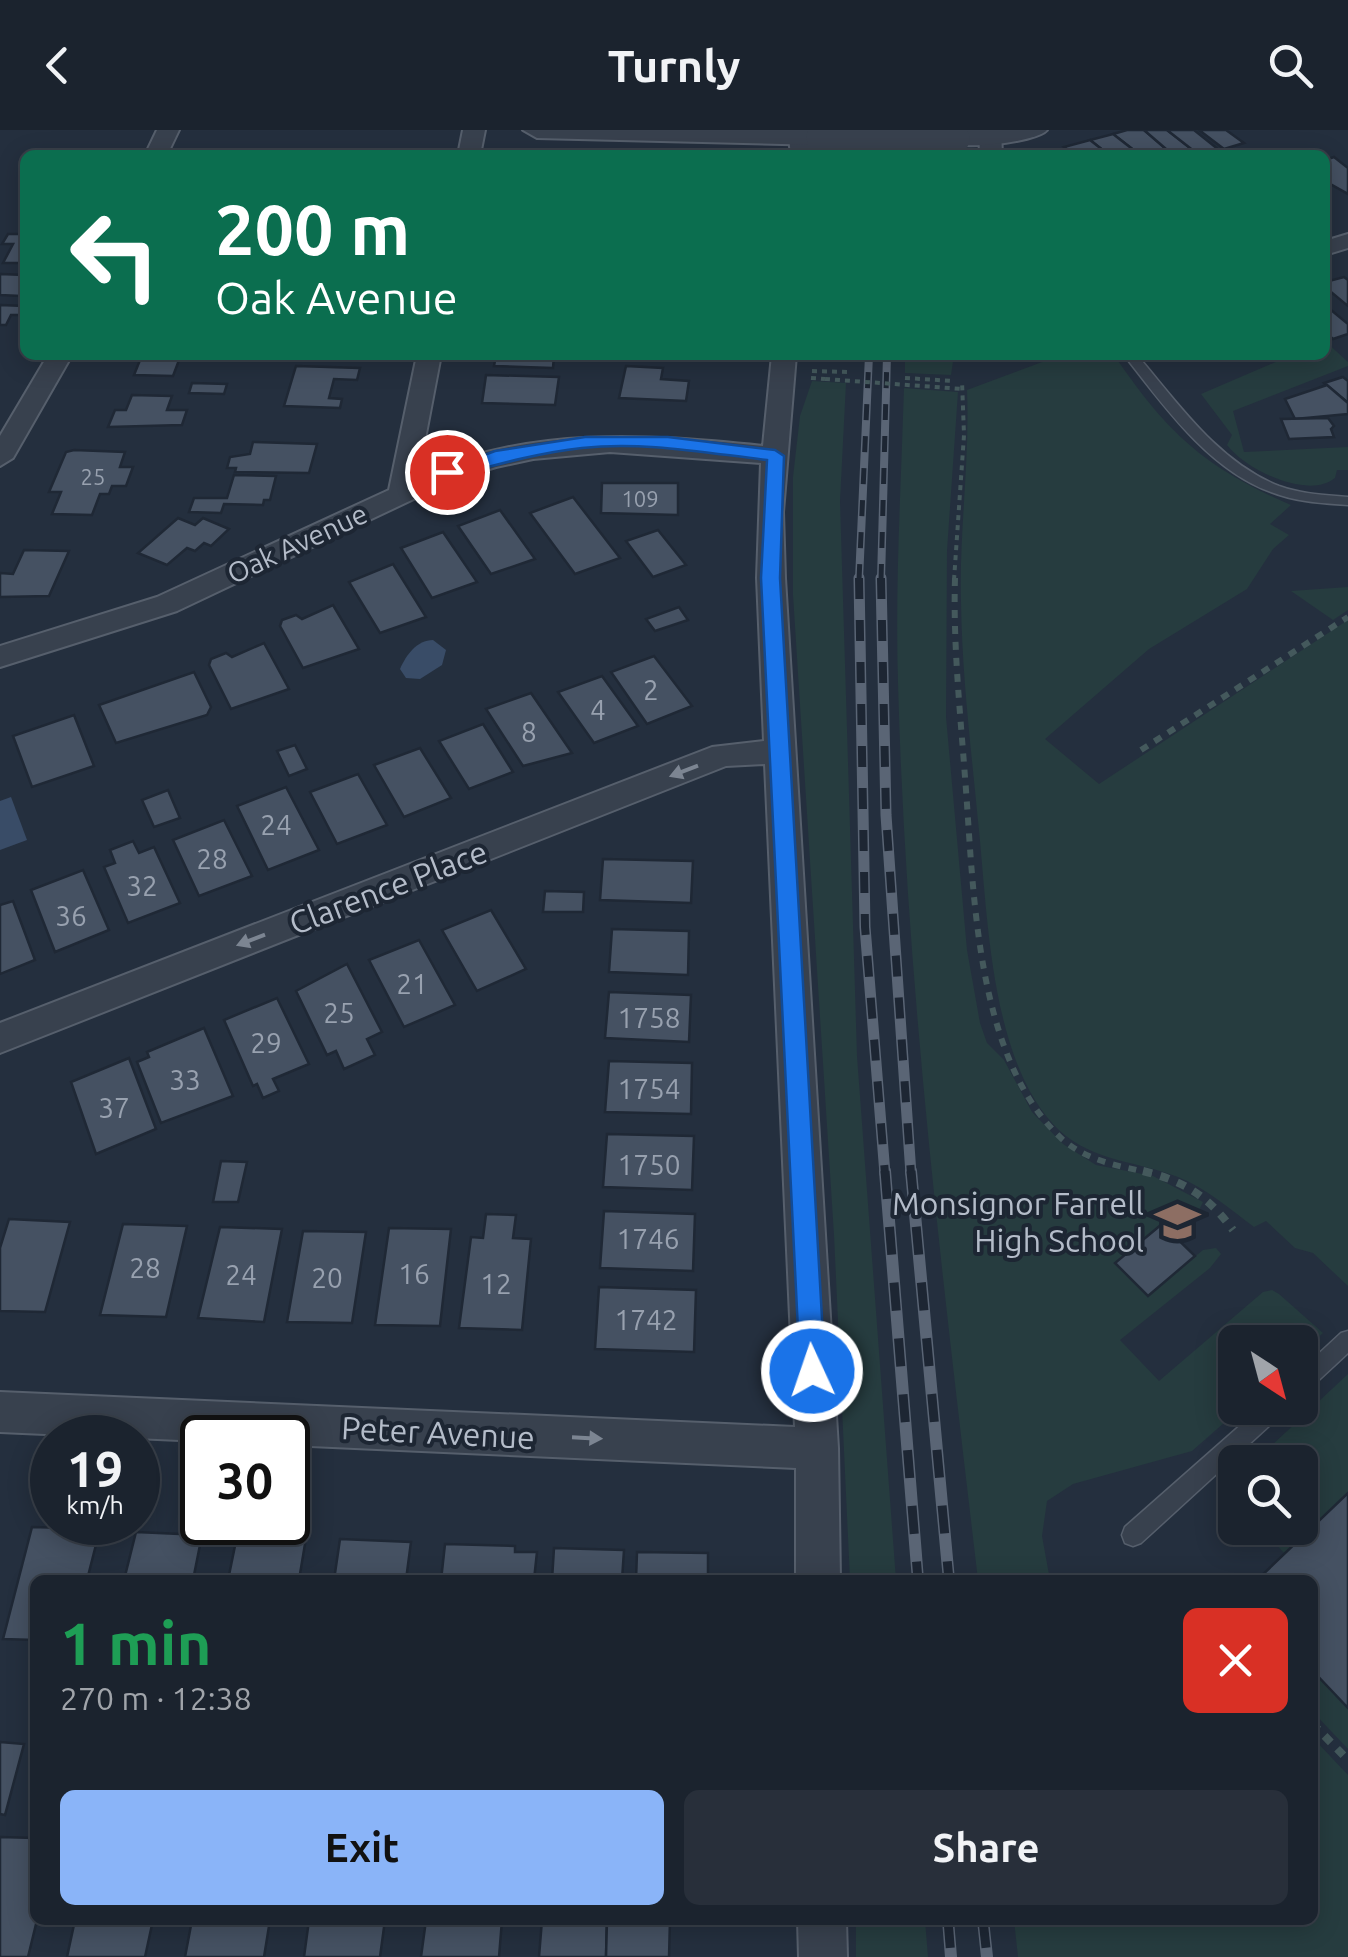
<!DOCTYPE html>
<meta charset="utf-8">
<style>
:root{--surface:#1b232e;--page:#282f3a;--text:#f1f3f6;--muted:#a0a4aa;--line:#39404a;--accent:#8ab4f8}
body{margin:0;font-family:Ubuntu,sans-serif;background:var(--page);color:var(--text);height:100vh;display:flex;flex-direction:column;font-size:38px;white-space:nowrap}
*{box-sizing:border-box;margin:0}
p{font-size:32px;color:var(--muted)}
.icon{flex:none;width:55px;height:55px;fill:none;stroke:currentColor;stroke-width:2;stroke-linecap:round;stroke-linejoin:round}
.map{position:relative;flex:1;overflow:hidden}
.panel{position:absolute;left:30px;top:1445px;width:1288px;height:350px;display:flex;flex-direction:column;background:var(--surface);border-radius:15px;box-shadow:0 5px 25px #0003,0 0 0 2px var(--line)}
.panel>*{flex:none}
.guide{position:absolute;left:20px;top:20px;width:1310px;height:210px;border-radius:15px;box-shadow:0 5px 25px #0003,0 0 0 2px var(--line);background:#0b6e4f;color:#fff;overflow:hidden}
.needle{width:65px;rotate:144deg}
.tools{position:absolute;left:1218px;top:1195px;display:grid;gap:20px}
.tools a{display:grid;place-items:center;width:100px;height:100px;border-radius:15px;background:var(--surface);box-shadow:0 5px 25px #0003,0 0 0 2px var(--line);font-size:50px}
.speed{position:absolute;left:30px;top:1285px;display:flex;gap:20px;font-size:50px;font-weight:700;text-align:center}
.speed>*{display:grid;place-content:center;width:130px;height:130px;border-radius:50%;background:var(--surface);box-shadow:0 5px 25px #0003,0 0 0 2px var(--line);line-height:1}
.speed small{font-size:25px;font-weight:400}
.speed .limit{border:5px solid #111;border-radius:15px;background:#fff;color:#111}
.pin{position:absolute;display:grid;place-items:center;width:85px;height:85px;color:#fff;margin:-42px;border:5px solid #fff;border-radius:50%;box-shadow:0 2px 10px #0007}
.me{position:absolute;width:110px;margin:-55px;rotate:357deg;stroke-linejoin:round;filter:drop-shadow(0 0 8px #0008)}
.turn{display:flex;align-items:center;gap:35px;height:210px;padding:0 30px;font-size:45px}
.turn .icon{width:130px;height:130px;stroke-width:2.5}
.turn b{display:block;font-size:70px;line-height:85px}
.round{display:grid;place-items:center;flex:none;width:105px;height:105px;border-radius:15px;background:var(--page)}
.summary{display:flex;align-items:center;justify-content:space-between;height:170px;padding:0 30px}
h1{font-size:60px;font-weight:700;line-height:75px;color:#1e9e55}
.cta{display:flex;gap:20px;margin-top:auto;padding:20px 30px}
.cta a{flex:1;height:115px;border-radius:15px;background:var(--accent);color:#111;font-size:40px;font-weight:700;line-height:115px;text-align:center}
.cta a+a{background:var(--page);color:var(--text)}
header{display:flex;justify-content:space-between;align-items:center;height:130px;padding:0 30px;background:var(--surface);font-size:45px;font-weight:700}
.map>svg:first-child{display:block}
.green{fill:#263c3f}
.water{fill:#394c67}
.building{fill:#455162;stroke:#1f2835;stroke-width:2.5}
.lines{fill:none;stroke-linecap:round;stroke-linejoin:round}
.service-casing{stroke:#565f6c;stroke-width:3}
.minor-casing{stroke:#565f6c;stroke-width:4}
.tertiary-casing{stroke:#565f6c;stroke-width:4}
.path-far2{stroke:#44595c;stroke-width:4;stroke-dasharray:5 5;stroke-linecap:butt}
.path-far1{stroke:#44595c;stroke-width:6;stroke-dasharray:8 8;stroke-linecap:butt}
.path{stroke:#44595c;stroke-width:8;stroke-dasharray:9 9;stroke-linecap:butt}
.service{fill:#38414e;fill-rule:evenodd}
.minor{fill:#38414e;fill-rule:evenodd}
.tertiary{fill:#38414e;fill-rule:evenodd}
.rail-far2-casing{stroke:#5a6575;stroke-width:8}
.rail-far1-casing{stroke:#5a6575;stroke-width:11}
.rail-casing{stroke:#5a6575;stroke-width:12}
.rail-far2{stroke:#1d2633;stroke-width:5;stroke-dasharray:16;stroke-linecap:butt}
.rail-far1{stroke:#1d2633;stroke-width:8;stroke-dasharray:21;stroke-linecap:butt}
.rail{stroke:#1d2633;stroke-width:9;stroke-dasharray:28;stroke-linecap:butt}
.tertiary-bridge-casing{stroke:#565f6c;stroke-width:34;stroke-linecap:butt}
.path-bridge{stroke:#44595c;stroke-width:4;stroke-dasharray:5 5;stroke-linecap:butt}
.tertiary-bridge{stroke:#38414e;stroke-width:31}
.oneway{fill:#7c8592}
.route{fill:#1a73e8;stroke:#114b97;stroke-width:2.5}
.labels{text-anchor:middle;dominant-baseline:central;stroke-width:8;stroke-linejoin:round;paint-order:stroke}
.far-number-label{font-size:22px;fill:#98a1af}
.far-street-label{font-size:28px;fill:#b4bcc9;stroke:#1d2633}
.number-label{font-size:28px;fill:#98a1af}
.street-label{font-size:32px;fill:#b4bcc9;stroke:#1d2633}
.poi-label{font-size:32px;fill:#b4bcc9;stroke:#1d2633;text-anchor:end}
</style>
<header><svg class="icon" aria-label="back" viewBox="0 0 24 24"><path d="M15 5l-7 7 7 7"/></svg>Turnly<svg class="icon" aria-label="search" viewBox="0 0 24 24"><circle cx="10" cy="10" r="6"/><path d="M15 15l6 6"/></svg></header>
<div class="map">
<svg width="1348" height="1827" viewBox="0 0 1348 1827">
<rect width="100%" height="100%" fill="#242f3e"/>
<g class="green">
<path d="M1325,211L1348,232V236L1233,281L1244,322L1348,317V340H1337L1335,348C1308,370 1246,340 1227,315L1232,305L1201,264L1292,225H1325Z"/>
<polygon points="905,225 954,225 951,245 905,243"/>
<path d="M1061,225H1114C1168,304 1204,337 1291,375L1270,394L1289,405L1273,419L1247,459L1149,519L1045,609L1099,654L1348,490V1156L1313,1123L1295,1118L1266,1091L1254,1097C1230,1079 1207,1059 1178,1047C1137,1031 1095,1032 1060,1001C989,935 988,782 978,691C971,618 962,545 961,472C959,401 970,331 967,260Z"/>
<polygon points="812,251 846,253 840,371 857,926 896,1450 850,1450 834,1105 793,465 793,347 800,286"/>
<path d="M904,258L958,262L947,421L946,587L967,820L980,893L987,913L1004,930L1032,982L1063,1014L1096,1035L1153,1046L1203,1072L1197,1084L1166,1099L1161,1094L1115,1133L1148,1165L1203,1120L1216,1118L1221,1124L1210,1138L1120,1210L1159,1251L1263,1162L1272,1160L1279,1164L1323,1203L1300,1224V1212H1235V1278H1241L1192,1321L1073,1354L1047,1371L1042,1406L1050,1450H978C943,1152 906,853 898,553C895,455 901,356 904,258Z"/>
<polygon points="1348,457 1348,480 1333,490 1291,461"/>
<polygon points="1348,1244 1348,1363 1285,1424 1261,1398 1300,1398 1300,1332 1254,1332"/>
<polygon points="1319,1547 1348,1578 1348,1619 1313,1582 1313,1554"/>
<polygon points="1313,1608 1348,1645 1348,1827 1018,1827 1014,1790 1312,1790"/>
<polygon points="856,1790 925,1790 928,1827 856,1827"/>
</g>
<g class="water">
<path d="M433,510L446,520L442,535L420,549L406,548L400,539C406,525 417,510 433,510Z"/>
<polygon points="11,667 27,710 0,720 0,671"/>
</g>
<g class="building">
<polygon points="1127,0 1144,0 1173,25 1140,25 1113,4"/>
<polygon points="1144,0 1167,0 1199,25 1173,25"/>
<polygon points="1167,0 1194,0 1219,20 1199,25"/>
<polygon points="1199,0 1226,0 1244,13 1224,19"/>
<polygon points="1113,4 1140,25 1109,25 1090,10"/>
<polygon points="1090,10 1109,25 1074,25 1064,17"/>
<polygon points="1334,27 1348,38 1348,64 1325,51 1325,30"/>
<polygon points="25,94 25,133 3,133 13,114 2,114 8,104 19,104"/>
<polygon points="0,144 25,145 21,166 0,165"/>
<polygon points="1344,147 1348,150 1348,176 1325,157 1325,152"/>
<polygon points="0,175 25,176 25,178 21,185 11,185 6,195 0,195"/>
<polygon points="1325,175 1348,194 1348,204 1333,209 1325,202"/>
<polygon points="142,225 181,225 173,246 134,245"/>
<polygon points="496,225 554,225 553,238 494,236"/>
<polygon points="296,236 360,238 357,250 334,249 329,268 342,269 340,278 284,276"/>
<polygon points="626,236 663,238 661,249 689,251 686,271 619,268"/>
<polygon points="486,245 559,247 555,275 482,273"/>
<polygon points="1343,247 1348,251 1348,273 1324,253"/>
<polygon points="192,253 227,254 224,264 189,263"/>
<polygon points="1327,255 1348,273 1348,284 1295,289 1285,269"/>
<polygon points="132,265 172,266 167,280 187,280 182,295 108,297 115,280 126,280"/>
<polygon points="1328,288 1334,296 1331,299 1334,307 1289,309 1281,289"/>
<polygon points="253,312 317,314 309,343 235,342 236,338 227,338 230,327 250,324"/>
<polygon points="74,320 125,322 120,337 133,337 126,356 112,356 109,364 100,364 92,385 52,384 61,362 49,362 66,322"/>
<polygon points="234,345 276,346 270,370 264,370 263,375 224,374 221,383 189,382 194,368 227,368"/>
<polygon points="602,353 678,353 678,385 601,383"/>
<polygon points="573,367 620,428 575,444 530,383"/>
<polygon points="500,380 535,429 491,444 458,396"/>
<polygon points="178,388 195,395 203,388 229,399 211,416 204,413 195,421 187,418 167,435 138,423"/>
<polygon points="658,400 686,435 653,447 626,411"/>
<polygon points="443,402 477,452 432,468 401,418"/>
<polygon points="24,420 69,421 49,466 0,467 0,443 13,444"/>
<polygon points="393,434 426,487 380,503 349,452"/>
<polygon points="333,475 359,519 303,538 280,496 282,490 296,485 302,489"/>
<polygon points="679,477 688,490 655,501 646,489"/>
<polygon points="264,513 289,559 231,579 209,535 211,529 226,523 232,527"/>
<polygon points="654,526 692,576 647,594 611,542"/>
<polygon points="194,542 211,577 207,585 116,613 99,575"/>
<polygon points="602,546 638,596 594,613 558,562"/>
<polygon points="531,563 572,623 523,636 486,579"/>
<polygon points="74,585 94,636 32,657 13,606"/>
<polygon points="483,594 513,642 469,659 439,611"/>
<polygon points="295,615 307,639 289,646 277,621"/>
<polygon points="420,618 451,668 404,687 374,635"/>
<polygon points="358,644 387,695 337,714 310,662"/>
<polygon points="286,657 319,720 268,740 237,676"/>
<polygon points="168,660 180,688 154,697 142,670"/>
<polygon points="224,690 252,746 199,766 173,710"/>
<polygon points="133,711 139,723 154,717 180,773 128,793 104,737 115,733 110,720"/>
<polygon points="603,729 693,731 691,773 600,770"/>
<polygon points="83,740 109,800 55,822 31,760"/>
<polygon points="545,761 584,762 583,782 543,782"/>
<polygon points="13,771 35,830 0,844 0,775"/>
<polygon points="491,780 526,839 477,861 442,800"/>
<polygon points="612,799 689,801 688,845 609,842"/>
<polygon points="419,810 455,875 404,897 369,830"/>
<polygon points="347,834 382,902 367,909 375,925 344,939 336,921 327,925 296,861"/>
<polygon points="609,862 691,865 689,912 605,908"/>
<polygon points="277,868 309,934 273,949 279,961 263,968 257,954 253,956 224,890"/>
<polygon points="204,898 233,966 161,993 137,932 149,927 147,922"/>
<polygon points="129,928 156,999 96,1024 71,952"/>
<polygon points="609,931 692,933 691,984 605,982"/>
<polygon points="607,1004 694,1006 692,1060 603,1057"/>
<polygon points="221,1031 247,1032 238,1072 213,1072"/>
<polygon points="604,1081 695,1084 693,1141 600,1138"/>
<polygon points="486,1084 516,1085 513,1108 531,1109 522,1200 459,1198 471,1107 483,1108"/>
<polygon points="9,1089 70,1092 45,1182 0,1181 0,1118"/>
<polygon points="123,1094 187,1096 166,1187 100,1185"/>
<polygon points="1162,1094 1195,1126 1148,1166 1115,1133"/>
<polygon points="220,1097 282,1099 264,1192 198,1188"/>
<polygon points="389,1098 451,1099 440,1196 375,1195"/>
<polygon points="303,1101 366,1102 352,1193 287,1192"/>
<polygon points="599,1157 696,1160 694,1222 595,1219"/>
<polygon points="1348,1363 1348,1578 1312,1540 1312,1450 1257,1450"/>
<polygon points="32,1397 100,1399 87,1450 35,1450 35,1510 3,1509"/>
<polygon points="136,1402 202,1405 193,1450 124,1450"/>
<polygon points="237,1406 306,1408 299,1450 228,1450"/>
<polygon points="340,1409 411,1412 406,1450 334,1450"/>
<polygon points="445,1414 515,1416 515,1422 537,1422 534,1450 441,1450"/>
<polygon points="554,1418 624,1420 622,1450 552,1450"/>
<polygon points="637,1422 708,1423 708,1450 636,1450"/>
<polygon points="0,1612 24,1614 5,1685 0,1684"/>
<polygon points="0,1707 35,1708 37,1790 28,1827 0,1827"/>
<polygon points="75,1790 153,1790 145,1827 67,1827"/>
<polygon points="192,1790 270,1790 264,1827 185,1827"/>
<polygon points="309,1790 385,1790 380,1827 304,1827"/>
<polygon points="426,1790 502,1790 499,1827 421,1827"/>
<polygon points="542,1790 607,1790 606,1827 539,1827"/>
<polygon points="607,1790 670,1790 669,1827 606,1827"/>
</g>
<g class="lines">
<defs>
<g id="service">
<path d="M1124,225H1137C1178,273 1218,332 1279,356C1301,364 1325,365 1348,367V375C1322,373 1296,372 1271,362C1209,340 1163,275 1124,225Z"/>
<polygon points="1348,1201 1348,1223 1307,1261 1300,1264 1300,1241 1341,1203"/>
<polygon points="1260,1278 1284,1278 1281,1285 1141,1413 1133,1416 1125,1413 1122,1405 1125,1397"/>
</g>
<g id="minor">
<polygon points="157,0 179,0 167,25 145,25"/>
<polygon points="463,0 485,0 480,25 458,25"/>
<polygon points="788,0 810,0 813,25 791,25"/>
<polygon points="979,0 1001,0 1002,25 980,25"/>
<polygon points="1348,104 1348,118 1325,125 1325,111"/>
<polygon points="48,225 72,225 13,328 0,336 0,306"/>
<path d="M417,225H441L418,346C527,296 647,304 763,316L772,225H796L783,382L785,448L838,1318L840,1450H796V1338L288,1315V1308H202V1311L0,1302V1262L795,1297L765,634L726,636L0,923V893L712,617L764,611L757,448L761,333L610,322L533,329L496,337L456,349L177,481L0,537V516L157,467L389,360Z"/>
<polygon points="798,1790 846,1790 847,1827 799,1827"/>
</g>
<g id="tertiary">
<polygon points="523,0 827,0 836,7 822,15 537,8"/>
<path d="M961,0H1047C1036,13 951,22 940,9L944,3Z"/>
</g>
</defs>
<use href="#service" class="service-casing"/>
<use href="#minor" class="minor-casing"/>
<use href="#tertiary" class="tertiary-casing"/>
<g class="path-far2">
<polyline points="812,241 847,242"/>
<polyline points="811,248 825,249"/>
<polyline points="905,248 954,251"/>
<polyline points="954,450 964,305 962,251"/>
</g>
<g class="path-far1">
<path d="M955,448C953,514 960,580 965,647C974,759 974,927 1062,1009C1088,1032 1121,1036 1154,1044"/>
<polyline points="1141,620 1348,487"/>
</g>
<g class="path">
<path d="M1143,1041C1184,1051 1208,1066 1233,1100"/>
<polyline points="1312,1593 1348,1630"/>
</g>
<use href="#service" class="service"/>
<use href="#minor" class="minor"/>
<use href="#tertiary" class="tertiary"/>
<defs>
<g id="rail-far2">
<polyline points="885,0 885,25"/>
<polyline points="900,25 901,0"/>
<polyline points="859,450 869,225"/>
<polyline points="881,450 887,225"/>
</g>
<g id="rail-far1">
<polyline points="859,448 865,797 885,1044"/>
<polyline points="881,448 886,685 911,1044"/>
</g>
<g id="rail">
<polyline points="885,1041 918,1450"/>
<polyline points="911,1041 949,1450"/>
<polyline points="948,1790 951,1827"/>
<polyline points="983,1790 987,1827"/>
</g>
</defs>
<use href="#rail-far2" class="rail-far2-casing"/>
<use href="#rail-far1" class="rail-far1-casing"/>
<use href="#rail" class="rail-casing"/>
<use href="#rail-far2" class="rail-far2"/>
<use href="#rail-far1" class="rail-far1"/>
<use href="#rail" class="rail"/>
<defs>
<polyline id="tertiary-bridge" points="822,7 954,9"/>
</defs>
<use href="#tertiary-bridge" class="tertiary-bridge-casing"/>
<polyline class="path-bridge" points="825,249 963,259"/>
<use href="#tertiary-bridge" class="tertiary-bridge"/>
</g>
<defs><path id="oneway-solid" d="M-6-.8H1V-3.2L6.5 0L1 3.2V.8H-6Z" transform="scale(2.5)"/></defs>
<g class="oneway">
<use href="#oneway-solid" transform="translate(684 641) rotate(159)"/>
<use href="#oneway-solid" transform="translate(251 810) rotate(159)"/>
<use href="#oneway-solid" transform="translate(587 1308) rotate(3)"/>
</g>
<path class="route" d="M585,307H668L775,320L784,326L780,448L825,1241L822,1250L812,1253L803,1250L800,1241L761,448L767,330C706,323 643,311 582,318C536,323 492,336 447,348L439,342L495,321Z"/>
<defs>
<symbol id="school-bare" viewBox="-9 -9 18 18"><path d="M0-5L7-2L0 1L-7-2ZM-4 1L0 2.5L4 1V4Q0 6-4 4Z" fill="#8d6e63" stroke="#1d2633" stroke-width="2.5" paint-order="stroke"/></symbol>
</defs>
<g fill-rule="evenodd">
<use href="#school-bare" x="1146" y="1060" width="63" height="63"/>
</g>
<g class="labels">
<g class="far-number-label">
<text x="93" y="346">25</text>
<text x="640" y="368">109</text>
</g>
<g class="far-street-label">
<text transform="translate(297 413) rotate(-25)">Oak Avenue</text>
</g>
<g class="number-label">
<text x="651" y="559">2</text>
<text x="598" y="579">4</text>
<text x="529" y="601">8</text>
<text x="276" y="694">24</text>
<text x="212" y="728">28</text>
<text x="142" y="755">32</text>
<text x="71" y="785">36</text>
<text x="412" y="853">21</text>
<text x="339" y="882">25</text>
<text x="649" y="887">1758</text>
<text x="266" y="912">29</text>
<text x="185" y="949">33</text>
<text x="649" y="958">1754</text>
<text x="114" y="977">37</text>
<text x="649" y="1034">1750</text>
<text x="648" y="1108">1746</text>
<text x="145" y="1137">28</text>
<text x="414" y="1143">16</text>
<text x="241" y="1144">24</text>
<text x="327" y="1147">20</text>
<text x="496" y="1153">12</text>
<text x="646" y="1189">1742</text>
</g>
<g class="street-label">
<text transform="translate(388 757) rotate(-21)">Clarence Place</text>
<text transform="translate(438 1302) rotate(3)">Peter Avenue</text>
</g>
<g class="poi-label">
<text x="1144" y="1073">Monsignor Farrell<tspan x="1144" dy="37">High School</tspan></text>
</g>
</g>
</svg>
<div class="tools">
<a><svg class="needle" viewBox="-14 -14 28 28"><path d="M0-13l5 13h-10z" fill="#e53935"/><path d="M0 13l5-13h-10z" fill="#a0a4aa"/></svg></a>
<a><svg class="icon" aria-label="search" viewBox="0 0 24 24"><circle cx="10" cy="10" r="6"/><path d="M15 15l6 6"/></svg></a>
</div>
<div class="speed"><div>19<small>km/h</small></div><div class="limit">30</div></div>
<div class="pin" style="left:447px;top:342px;background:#d93025"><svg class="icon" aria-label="arrive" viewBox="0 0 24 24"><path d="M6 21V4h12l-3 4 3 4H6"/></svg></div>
<svg class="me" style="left:812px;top:1241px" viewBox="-20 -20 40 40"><circle r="17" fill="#1a73e8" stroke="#fff" stroke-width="3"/><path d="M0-11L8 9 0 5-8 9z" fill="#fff"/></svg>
<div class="guide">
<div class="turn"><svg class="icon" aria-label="left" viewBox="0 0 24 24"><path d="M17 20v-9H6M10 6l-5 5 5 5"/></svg><div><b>200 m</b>Oak Avenue</div></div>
</div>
<section class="panel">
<div class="summary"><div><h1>1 min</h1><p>270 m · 12:38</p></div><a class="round" style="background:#d93025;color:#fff"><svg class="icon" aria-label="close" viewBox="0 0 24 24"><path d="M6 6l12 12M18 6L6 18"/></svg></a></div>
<div class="cta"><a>Exit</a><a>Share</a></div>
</section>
</div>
